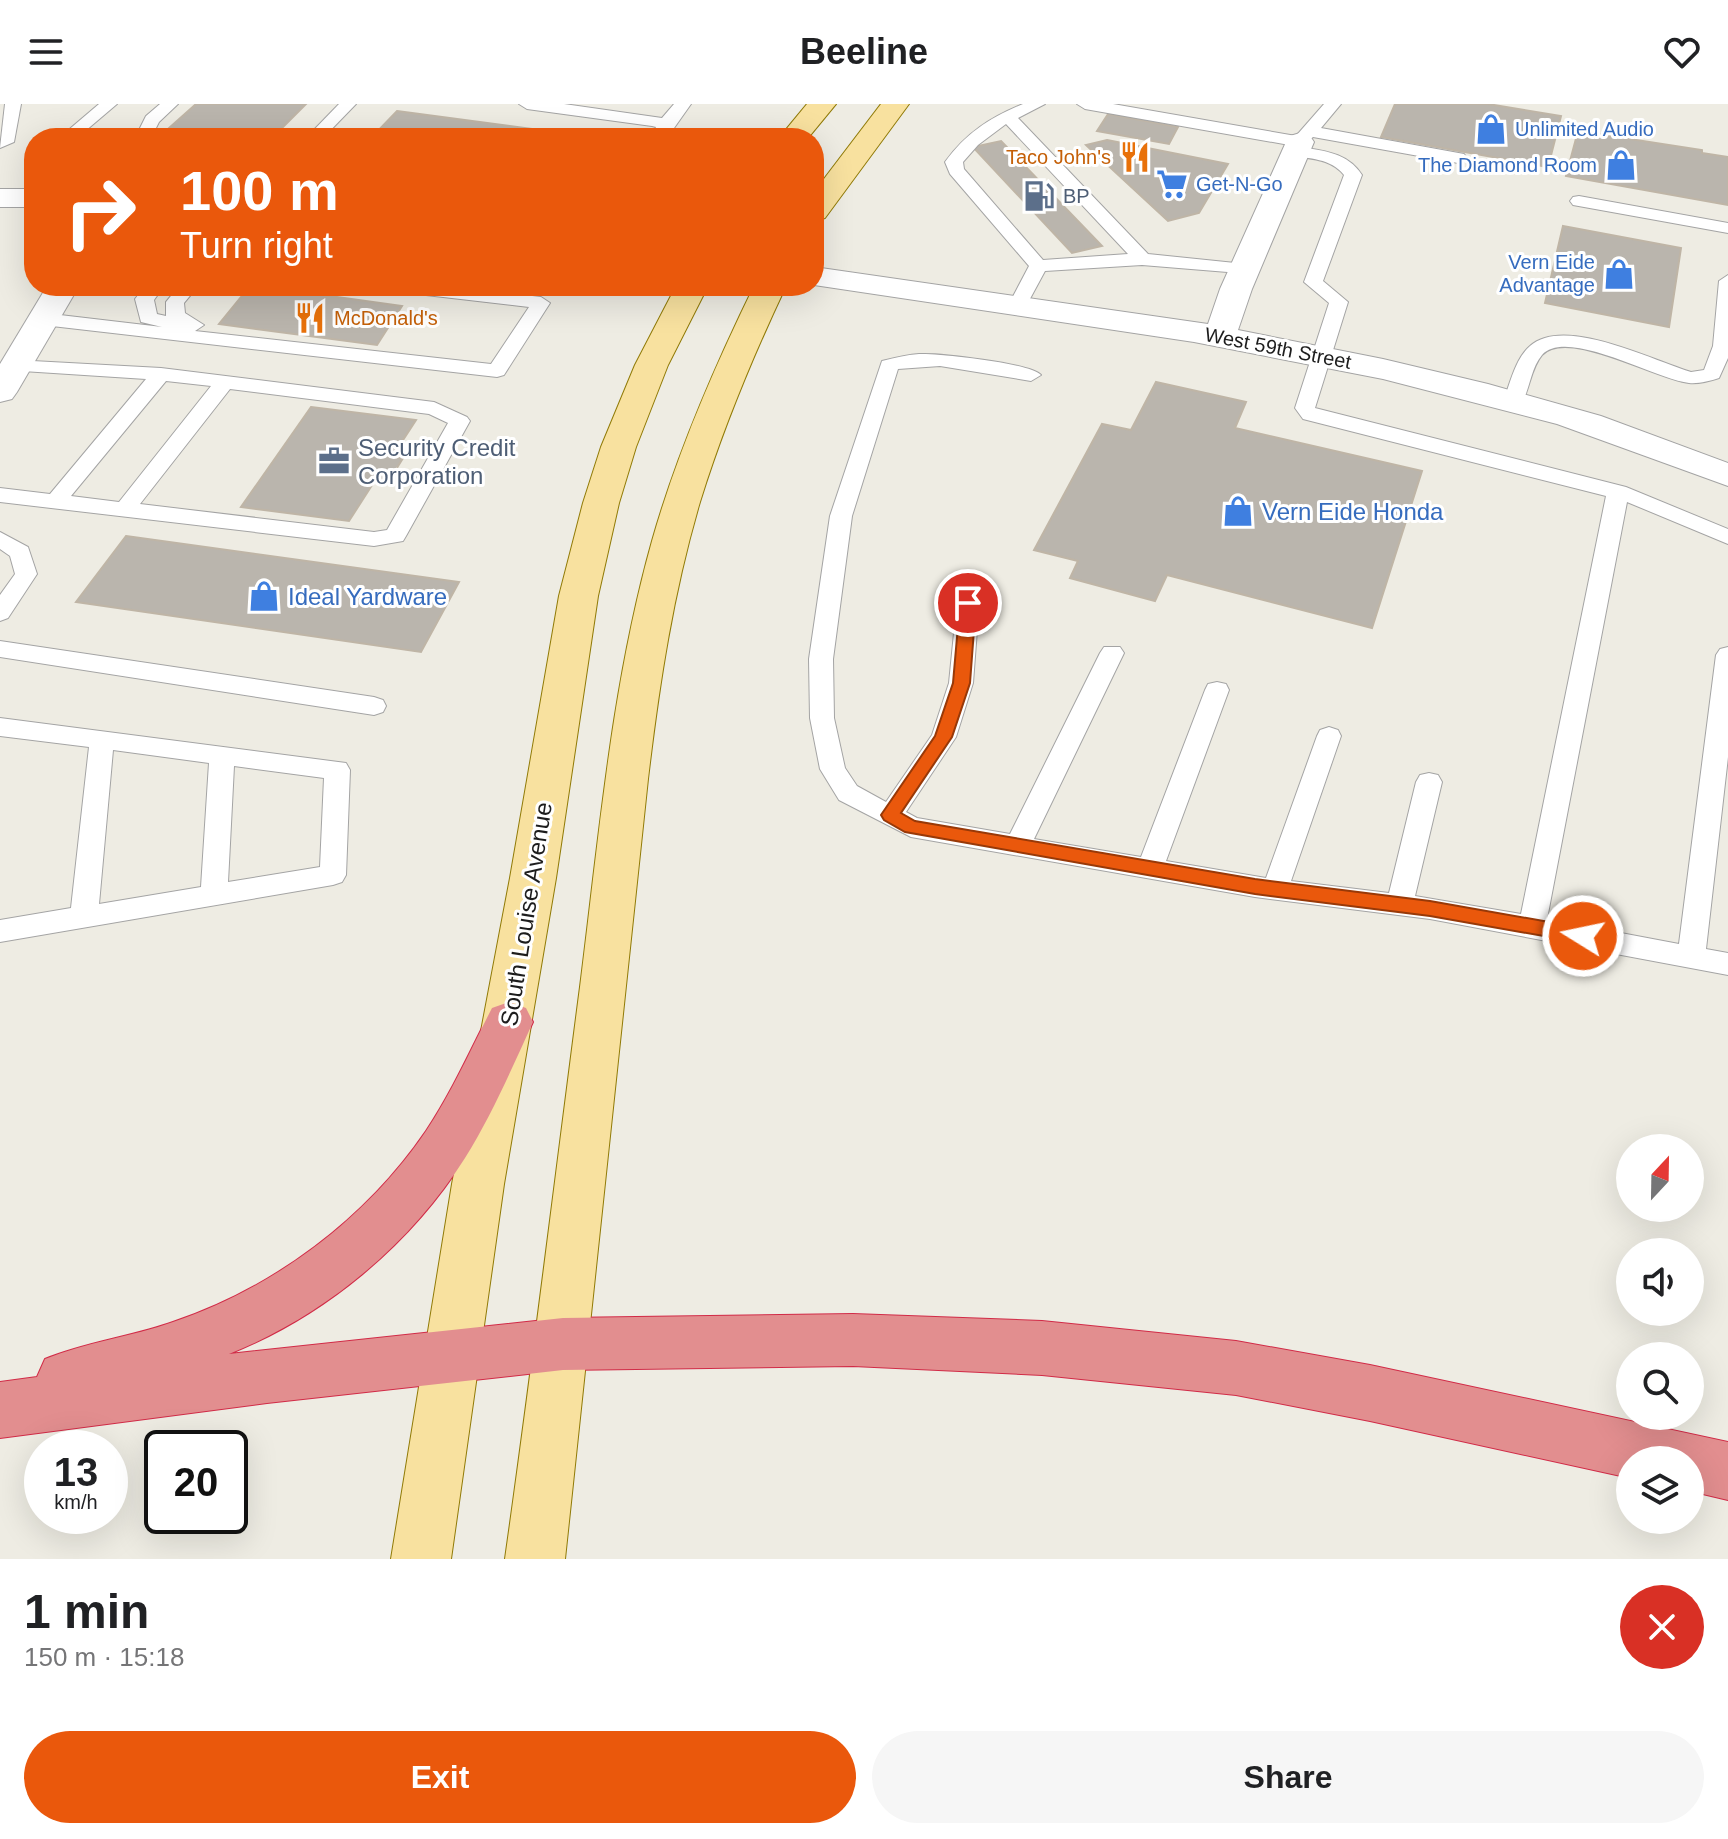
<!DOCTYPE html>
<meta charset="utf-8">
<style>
:root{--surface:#fff;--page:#f6f6f6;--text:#202124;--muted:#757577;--accent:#ea580c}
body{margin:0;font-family:Helvetica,sans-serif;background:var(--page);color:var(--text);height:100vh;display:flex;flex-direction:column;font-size:30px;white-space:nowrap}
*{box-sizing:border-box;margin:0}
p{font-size:26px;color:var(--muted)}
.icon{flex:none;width:44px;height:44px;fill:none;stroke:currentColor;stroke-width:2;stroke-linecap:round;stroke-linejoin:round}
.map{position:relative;height:1455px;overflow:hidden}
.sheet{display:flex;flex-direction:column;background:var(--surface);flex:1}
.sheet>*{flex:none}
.guide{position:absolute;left:24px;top:24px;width:800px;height:168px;border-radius:32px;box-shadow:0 8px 32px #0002;background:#ea580c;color:#fff;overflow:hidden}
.needle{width:52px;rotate:22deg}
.tools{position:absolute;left:1616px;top:1030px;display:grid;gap:16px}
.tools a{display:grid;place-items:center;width:88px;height:88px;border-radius:50%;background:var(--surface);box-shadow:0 8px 32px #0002;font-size:40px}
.speed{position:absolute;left:24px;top:1326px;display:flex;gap:16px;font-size:40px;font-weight:700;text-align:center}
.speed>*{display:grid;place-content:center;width:104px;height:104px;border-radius:50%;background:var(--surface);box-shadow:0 8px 32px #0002;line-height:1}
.speed small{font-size:20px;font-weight:400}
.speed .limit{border:4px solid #111;border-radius:12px;background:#fff;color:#111}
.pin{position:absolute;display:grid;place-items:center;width:68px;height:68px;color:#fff;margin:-34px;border:4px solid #fff;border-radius:50%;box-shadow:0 2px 8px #0007}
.me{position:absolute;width:88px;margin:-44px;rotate:280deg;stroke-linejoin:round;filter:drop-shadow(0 0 6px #0008)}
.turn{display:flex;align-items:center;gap:28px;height:168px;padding:0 24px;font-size:36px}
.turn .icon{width:104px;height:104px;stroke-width:2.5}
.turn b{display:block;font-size:56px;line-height:68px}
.round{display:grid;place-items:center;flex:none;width:84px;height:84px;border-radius:42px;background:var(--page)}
.head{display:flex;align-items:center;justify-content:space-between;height:136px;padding:0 24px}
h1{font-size:48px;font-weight:800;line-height:60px}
.primary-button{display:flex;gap:16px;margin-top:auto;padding:16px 24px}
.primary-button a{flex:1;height:92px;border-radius:48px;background:var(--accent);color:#fff;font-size:32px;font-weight:800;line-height:92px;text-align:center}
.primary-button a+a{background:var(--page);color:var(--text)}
header{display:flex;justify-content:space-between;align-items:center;height:104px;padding:0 24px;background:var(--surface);font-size:36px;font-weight:800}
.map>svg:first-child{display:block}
.building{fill:#bab5ad;stroke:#bfb5a6;stroke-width:2}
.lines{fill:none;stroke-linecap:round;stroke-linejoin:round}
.service-casing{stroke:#a4a4a4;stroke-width:2}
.minor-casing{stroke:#a4a4a4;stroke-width:2}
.primary-casing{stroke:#907a06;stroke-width:2}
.motorway-casing{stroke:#d12b47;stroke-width:2}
.service{fill:#fff;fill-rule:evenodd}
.minor{fill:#fff;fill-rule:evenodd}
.primary{fill:#f8e19f;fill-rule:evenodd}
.motorway{fill:#e28e8f;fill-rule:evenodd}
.route{fill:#ea580c;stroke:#983908;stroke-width:2}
.labels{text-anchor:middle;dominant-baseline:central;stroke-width:6;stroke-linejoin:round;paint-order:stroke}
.far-shop-label{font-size:20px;fill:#366cbe;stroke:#fff;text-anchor:start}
.far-food-label{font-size:20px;fill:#c56008;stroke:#fff;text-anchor:end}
.far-service-label{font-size:20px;fill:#4e5e75;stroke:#fff;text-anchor:start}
.far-street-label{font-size:20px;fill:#1d1d1d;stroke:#fff}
.service-label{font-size:24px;fill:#4e5e75;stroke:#fff;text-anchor:start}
.shop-label{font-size:24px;fill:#366cbe;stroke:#fff;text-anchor:start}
.street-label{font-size:24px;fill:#1d1d1d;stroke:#fff}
</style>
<header><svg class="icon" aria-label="menu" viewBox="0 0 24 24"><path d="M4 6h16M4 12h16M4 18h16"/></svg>Beeline<svg class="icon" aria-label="heart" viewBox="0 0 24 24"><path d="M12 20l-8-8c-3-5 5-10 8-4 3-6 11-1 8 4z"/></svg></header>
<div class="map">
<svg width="1728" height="1455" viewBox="0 0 1728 1455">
<rect width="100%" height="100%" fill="#eeece3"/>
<g class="building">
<polygon points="196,0 306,0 272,34 238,34 169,24"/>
<polygon points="1395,0 1488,0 1561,12 1548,63 1381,33"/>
<polygon points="397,7 599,34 371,34"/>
<polygon points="1108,10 1178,23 1169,40 1097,27"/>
<polygon points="1578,27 1702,46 1702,49 1728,53 1728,101 1566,72"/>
<polygon points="1107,36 1228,60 1199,109 1168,117 1086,41"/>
<polygon points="1001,37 1102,142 1072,149 973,43"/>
<polygon points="1563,122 1681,144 1669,223 1545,199"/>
<polygon points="250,182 258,182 402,202 377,241 219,220"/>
<polygon points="1156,278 1246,298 1235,324 1422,367 1372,524 1167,471 1155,497 1070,474 1078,457 1034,446 1102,320 1131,326"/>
<polygon points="311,303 416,316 392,353 403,354 387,380 374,378 349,417 241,403"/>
<polygon points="126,432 459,478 421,548 76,498"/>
</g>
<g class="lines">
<defs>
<g id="service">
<polygon points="5,0 21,0 14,38 0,44"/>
<polygon points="99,0 117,0 77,34 59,34"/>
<polygon points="160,0 178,0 159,18 151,34 135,34 146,12"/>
<polygon points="339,0 356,0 323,34 306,34"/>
<polygon points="519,0 564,0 662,14 674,0 691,0 667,34 651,34 656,23 652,22 527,5"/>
<path d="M1023,0H1045L1018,14L1148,150L1245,160L1252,162L1254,166L1252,170L1142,161L1045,167L1025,204H1011L1009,200L1029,162L950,70L945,58C966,29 991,13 1023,0ZM1006,20L1128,150L1043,156L964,65L963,58L978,41Z"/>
<path d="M1077,0H1113L1296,32L1324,0H1341L1321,24L1464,50L1467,54L1464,58L1458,59L1313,33L1301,43C1325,47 1348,49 1362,71L1323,177L1348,198L1315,304L1626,383L1728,425V440L1627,398L1547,815L1679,840L1716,551L1720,545L1728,543V653L1706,845L1728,849V871L1430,815L1255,793L911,733L839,696L820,665L810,614L809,555L830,412L882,257C894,254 906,251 919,250C938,249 1030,259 1041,271L1031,277L940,262L898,265L852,412L833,555L834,614L845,664L857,682L886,698L932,631L949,579L957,499L960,494H976L979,499L973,579L956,633L906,708L917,714L1010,730L1100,549L1104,543H1120L1124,549L1034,735L1141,753L1205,586L1208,580L1217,578L1226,580L1229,586L1166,757L1266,774L1317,632L1320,626L1329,623L1338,626L1341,632L1291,777L1389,789L1416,678L1420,671L1429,669L1438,671L1442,678L1415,792L1521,810L1606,392L1303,315L1295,304L1329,199L1304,178L1344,71C1331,54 1309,55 1290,51L1288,47L1295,42L1085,5Z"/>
<polygon points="1579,92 1728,119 1728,129 1573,101 1570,97 1573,93"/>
<path d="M1728,171V254L1719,274C1710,277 1698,280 1689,279C1657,276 1567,223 1542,251C1530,265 1530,287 1520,302H1506L1503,298C1510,280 1515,255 1530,242C1564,211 1654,257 1691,268L1704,266L1713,242L1719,177Z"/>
<polygon points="145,182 164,182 154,196 157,210 166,212 166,198 179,182 198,182 184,199 185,209 204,221 195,227 491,260 529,203 400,188 391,182 447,182 541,193 550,199 504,271 497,273 43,221 33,215 43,209 162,223 141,218 135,195"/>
<path d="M14,256L161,264L434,298L467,313L470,317L406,432L403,437L374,442L0,398V384L50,390L146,275L7,266L4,262L7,258ZM166,277L211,282L119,398L71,392ZM230,285L429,310L448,319L387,426L374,428L140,400Z"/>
<polygon points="0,428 28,443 37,470 8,514 0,517 0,491 15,470 10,452 0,445"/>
<polygon points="0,537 374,593 383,596 386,602 383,608 374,611 0,553"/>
<path d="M0,614L346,659L350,666L346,771L342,778L333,781L0,838V816L71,804L89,643L0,632ZM113,646L209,659L201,783L99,800ZM234,662L324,674L320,763L228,778Z"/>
</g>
<g id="minor">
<polygon points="1300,29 1310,32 1314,38 1252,185 1238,226 1383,255 1488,280 1601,312 1728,359 1728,382 1557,320 1383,275 1194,238 814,181 814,163 1208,220 1220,185 1286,38 1290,32"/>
<rect x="0" y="85" width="34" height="18"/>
<polygon points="47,182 79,182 17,288 12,295 0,298 0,260"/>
</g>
<g id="primary">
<polygon points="807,0 836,0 808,34 779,34"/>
<polygon points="881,0 909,0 825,114 814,117 814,88"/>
<polygon points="676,182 708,182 668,261 636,343 619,399 598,492 556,774 504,1080 451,1455 391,1455 452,1080 510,774 559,492 583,399 601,343 635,261"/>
<path d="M754,182H786C753,252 723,324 700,398C673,489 659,582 648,675L565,1455H505C532,1265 555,1074 580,883C599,734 611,583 652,437C677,349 714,264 754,182Z"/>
</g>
<path id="motorway" d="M509,898L526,904L533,918C512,964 492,1011 465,1054C410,1141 324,1212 229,1250L563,1214L853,1210L1042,1217L1236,1237L1370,1261L1728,1338V1396L1690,1387V1356H1630V1374L1370,1317L1236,1291L1042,1271L853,1262L563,1266L267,1299L0,1334V1278L37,1273L45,1255C86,1238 131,1233 173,1218C274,1184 366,1115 426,1027C452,988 471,945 492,904Z"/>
</defs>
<use href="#service" class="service-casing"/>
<use href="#minor" class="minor-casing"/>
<use href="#primary" class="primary-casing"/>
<use href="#motorway" class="motorway-casing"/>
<use href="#service" class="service"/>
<use href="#minor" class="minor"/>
<use href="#primary" class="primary"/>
<use href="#motorway" class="motorway"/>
</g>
<polygon class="route" points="968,493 976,499 970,579 952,633 901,709 915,717 1255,775 1430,797 1583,824 1590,826 1593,832 1590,837 1583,839 1430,812 1255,790 905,728 884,716 881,711 935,632 953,579 960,499"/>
<defs>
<symbol id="shop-bare" viewBox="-9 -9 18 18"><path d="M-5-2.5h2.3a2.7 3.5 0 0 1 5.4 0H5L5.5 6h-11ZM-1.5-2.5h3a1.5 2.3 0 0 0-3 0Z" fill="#3f7fe0" stroke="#fff" stroke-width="2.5" paint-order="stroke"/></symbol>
<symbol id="restaurant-bare" viewBox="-9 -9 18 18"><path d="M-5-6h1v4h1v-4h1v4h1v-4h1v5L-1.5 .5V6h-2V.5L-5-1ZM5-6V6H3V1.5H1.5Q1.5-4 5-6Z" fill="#e8710a" stroke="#fff" stroke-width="2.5" paint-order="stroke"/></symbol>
<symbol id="supermarket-bare" viewBox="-9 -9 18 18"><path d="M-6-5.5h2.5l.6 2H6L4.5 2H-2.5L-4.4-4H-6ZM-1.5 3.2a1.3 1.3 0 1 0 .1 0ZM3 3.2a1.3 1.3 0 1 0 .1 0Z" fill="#3f7fe0" stroke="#fff" stroke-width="2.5" paint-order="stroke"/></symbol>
<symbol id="fuel-bare" viewBox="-9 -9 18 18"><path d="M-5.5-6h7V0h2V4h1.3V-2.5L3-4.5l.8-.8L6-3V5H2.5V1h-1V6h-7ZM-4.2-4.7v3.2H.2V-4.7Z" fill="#5c6f8a" stroke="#fff" stroke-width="2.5" paint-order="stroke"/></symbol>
<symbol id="office-bare" viewBox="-9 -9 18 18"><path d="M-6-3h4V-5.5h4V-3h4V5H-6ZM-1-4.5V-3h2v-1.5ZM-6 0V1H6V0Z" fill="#5c6f8a" stroke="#fff" stroke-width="2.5" paint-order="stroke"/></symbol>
</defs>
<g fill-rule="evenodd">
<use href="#shop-bare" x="1469" y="3" width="44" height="44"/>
<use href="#restaurant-bare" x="1113" y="31" width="44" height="44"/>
<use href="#shop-bare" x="1599" y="39" width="44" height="44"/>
<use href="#supermarket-bare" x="1150" y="58" width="44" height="44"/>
<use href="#fuel-bare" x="1017" y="70" width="44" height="44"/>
<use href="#shop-bare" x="1597" y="148" width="44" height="44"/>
<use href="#restaurant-bare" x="288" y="192" width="44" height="44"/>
<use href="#office-bare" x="312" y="335" width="44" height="44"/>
<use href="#shop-bare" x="1216" y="385" width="44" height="44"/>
<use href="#shop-bare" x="242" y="470" width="44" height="44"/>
</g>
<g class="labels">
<g class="far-shop-label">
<text x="1515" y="25">Unlimited Audio</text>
<text x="1597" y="61" text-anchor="end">The Diamond Room</text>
<text x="1196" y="80">Get-N-Go</text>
<text x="1595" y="158" text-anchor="end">Vern Eide<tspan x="1595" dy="23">Advantage</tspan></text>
</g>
<g class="far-food-label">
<text x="1111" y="53">Taco John's</text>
<text x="334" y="214" text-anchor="start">McDonald's</text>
</g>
<g class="far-service-label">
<text x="1063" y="92">BP</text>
</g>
<g class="far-street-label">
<text transform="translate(1278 244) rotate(11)">West 59th Street</text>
</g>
<g class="service-label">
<text x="358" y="343">Security Credit<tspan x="358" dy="28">Corporation</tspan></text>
</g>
<g class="shop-label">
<text x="1262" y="407">Vern Eide Honda</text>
<text x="288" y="492">Ideal Yardware</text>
</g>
<g class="street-label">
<text transform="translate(526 810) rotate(-81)">South Louise Avenue</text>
</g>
</g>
</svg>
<div class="tools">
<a><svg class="needle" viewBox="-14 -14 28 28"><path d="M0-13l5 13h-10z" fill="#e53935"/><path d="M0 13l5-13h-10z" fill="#757577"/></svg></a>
<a><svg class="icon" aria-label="sound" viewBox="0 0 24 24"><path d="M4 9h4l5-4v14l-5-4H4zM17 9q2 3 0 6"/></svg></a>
<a><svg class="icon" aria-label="search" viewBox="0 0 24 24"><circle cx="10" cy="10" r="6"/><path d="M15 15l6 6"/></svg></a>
<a><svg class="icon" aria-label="layers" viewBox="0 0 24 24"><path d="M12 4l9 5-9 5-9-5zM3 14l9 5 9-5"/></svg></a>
</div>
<div class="speed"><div>13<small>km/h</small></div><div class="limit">20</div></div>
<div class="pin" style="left:968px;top:499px;background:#d93025"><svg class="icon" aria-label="arrive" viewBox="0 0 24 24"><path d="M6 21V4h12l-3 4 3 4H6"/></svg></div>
<svg class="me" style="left:1583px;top:832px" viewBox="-20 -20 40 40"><circle r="17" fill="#ea580c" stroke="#fff" stroke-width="3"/><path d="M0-11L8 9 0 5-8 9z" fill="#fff"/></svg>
<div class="guide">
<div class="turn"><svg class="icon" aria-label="right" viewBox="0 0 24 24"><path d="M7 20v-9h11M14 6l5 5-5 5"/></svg><div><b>100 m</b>Turn right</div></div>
</div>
</div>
<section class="sheet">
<div class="head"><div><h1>1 min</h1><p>150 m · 15:18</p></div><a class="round" style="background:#d93025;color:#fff"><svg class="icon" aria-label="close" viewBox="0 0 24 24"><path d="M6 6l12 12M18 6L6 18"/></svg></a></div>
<div class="primary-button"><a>Exit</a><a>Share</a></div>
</section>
